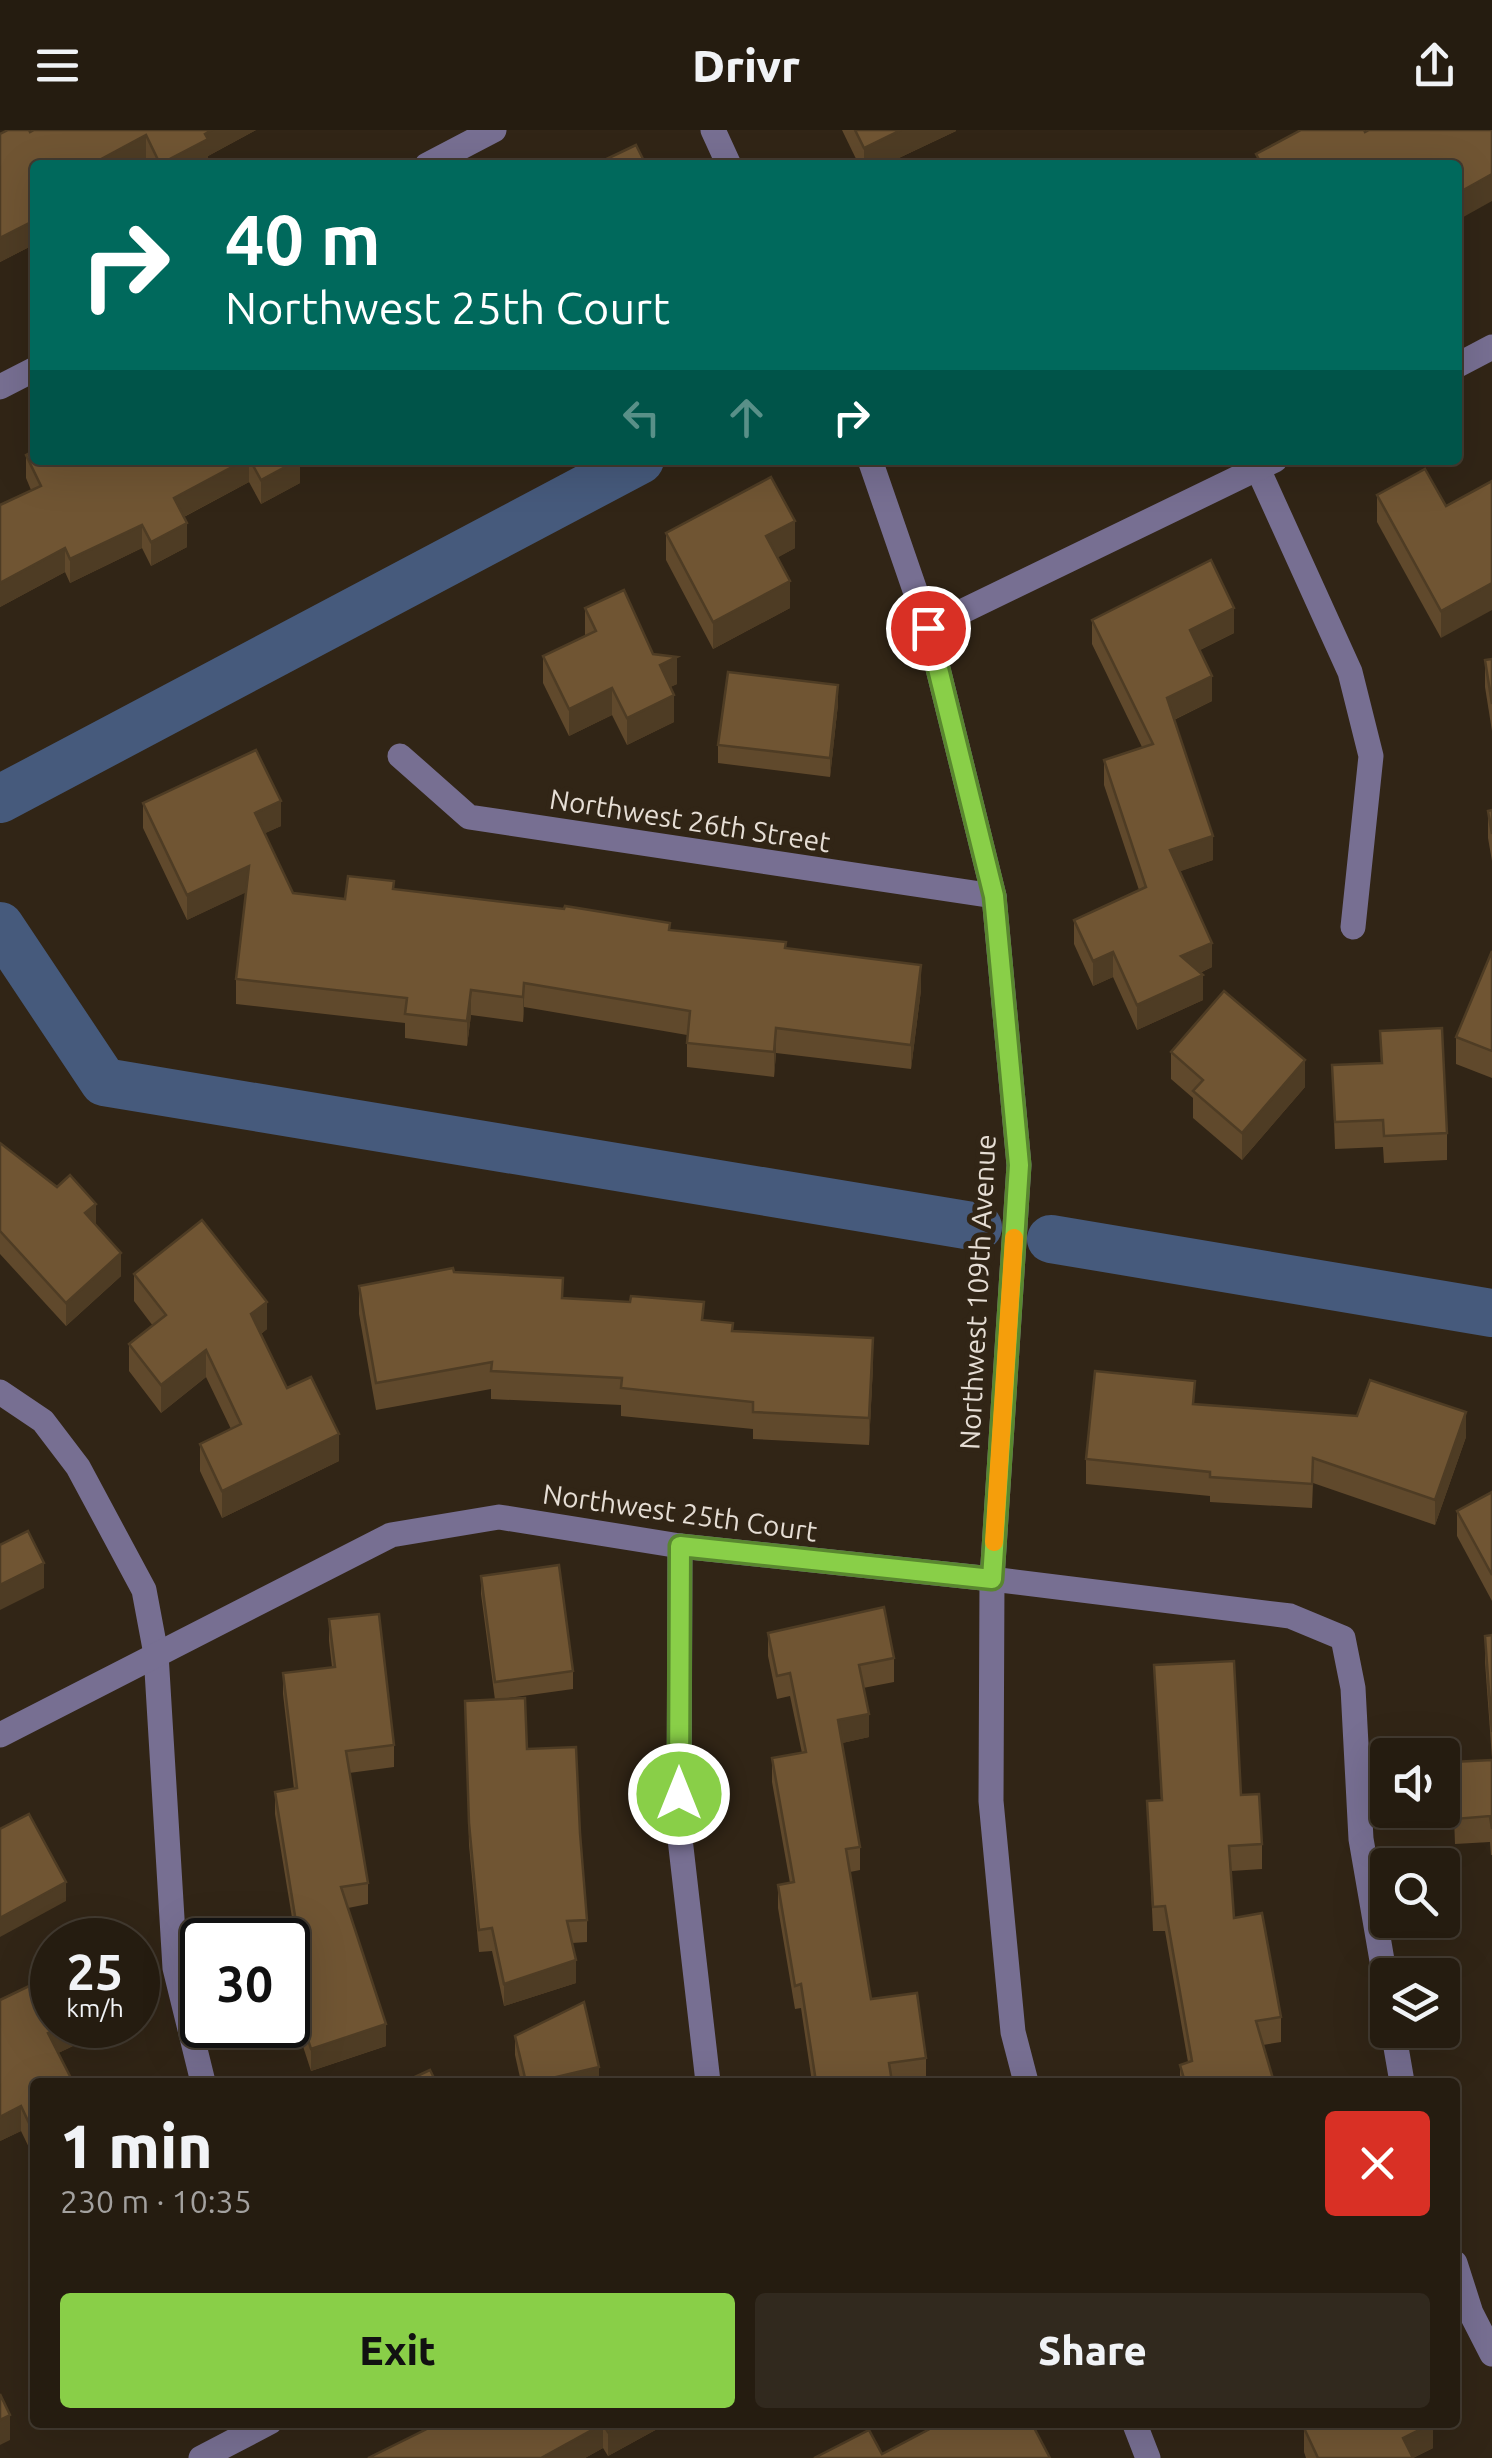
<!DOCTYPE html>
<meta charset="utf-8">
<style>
:root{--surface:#251c10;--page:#31291e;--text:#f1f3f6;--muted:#a3a19f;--line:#423a30;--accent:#89cf48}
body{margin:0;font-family:Ubuntu,sans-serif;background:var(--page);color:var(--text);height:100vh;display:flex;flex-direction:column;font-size:38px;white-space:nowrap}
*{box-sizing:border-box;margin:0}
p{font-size:32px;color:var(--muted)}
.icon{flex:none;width:55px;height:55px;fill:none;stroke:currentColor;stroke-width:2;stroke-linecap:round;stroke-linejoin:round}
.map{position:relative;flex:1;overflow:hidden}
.panel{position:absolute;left:30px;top:1948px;width:1430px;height:350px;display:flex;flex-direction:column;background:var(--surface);border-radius:10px;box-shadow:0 10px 40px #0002,0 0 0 2px var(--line)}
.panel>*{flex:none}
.top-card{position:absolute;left:30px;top:30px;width:1432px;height:305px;border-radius:10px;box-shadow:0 10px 40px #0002,0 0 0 2px var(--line);background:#00695c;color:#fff;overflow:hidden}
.fabs{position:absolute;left:1370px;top:1608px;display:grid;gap:20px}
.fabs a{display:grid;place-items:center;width:90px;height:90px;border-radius:10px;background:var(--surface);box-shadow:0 10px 40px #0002,0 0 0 2px var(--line);font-size:50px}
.speed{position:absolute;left:30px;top:1788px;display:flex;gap:20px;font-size:50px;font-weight:700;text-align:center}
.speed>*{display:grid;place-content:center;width:130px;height:130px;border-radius:50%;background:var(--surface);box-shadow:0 10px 40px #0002,0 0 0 2px var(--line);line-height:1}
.speed small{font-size:25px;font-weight:400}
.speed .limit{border:5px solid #111;border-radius:15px;background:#fff;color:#111}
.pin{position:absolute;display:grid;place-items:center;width:85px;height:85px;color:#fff;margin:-42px;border:5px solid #fff;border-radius:50%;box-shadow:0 2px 10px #0007}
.me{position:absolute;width:110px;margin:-55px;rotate:0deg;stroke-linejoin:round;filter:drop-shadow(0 0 8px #0008)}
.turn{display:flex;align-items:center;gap:35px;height:210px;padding:0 30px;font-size:45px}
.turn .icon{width:130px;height:130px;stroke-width:2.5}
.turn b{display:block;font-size:70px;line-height:85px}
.lanes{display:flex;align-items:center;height:95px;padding:0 30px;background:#0003;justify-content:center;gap:50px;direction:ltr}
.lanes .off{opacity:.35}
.round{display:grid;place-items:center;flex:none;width:105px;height:105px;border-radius:10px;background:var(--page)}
.summary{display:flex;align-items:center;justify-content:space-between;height:170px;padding:0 30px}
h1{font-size:60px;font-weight:800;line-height:75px}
.button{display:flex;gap:20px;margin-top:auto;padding:20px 30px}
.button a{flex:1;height:115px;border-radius:10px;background:var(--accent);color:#111;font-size:40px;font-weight:800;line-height:115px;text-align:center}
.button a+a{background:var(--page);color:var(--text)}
header{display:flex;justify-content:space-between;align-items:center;height:130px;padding:0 30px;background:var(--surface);font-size:45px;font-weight:800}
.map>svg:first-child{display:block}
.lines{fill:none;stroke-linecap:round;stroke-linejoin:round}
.canal{stroke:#465a7c;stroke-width:48}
.minor{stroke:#776f92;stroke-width:25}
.wall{fill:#60492c}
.shaded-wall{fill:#4e3c24}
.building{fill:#705533;stroke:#4e3c24;stroke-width:2.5}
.route-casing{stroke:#59872f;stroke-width:25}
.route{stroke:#89cf48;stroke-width:18}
.slow{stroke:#f59e0b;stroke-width:18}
.labels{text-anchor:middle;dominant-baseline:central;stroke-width:10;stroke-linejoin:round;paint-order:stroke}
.street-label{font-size:28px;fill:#e6ded5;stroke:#312516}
</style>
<header><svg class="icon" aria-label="menu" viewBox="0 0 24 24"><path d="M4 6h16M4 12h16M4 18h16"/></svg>Drivr<svg class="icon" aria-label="share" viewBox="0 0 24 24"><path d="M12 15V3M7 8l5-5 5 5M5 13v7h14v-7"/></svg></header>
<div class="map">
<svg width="1492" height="2328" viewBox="0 0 1492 2328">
<rect width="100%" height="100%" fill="#312516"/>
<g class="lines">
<g class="canal">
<polyline points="0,669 640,330"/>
<polyline points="0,796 104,952 978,1097"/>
<polyline points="1051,1109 1492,1183"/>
</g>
<g class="minor">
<polyline points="713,0 729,35"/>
<polyline points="427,35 494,0"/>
<polyline points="1458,235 1492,217"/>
<polyline points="0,257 35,239"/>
<polyline points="870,330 928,498 994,766 1019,1035 992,1449 991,1671 1013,1902 1026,1952"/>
<polyline points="1258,339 1350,542 1371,626 1353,797"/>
<polyline points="928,498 1275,330"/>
<polyline points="400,626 469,687 994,766"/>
<polyline points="0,1262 43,1291 78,1337 144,1460 156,1524 175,1838 203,1952"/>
<polyline points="680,1416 679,1700 708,1952"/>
<polyline points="0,1605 391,1405 499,1387 680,1416 992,1449 1290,1486 1343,1508 1353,1558 1361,1709 1388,1865"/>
<polyline points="1393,1900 1402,1952"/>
<polyline points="1455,2133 1471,2183 1492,2224"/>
<polyline points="1134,2292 1148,2328"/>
<polyline points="201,2328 270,2292"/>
</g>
</g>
<g class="wall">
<polygon points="34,0 256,0 208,26 208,33 204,35 149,35 146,29 35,35 35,114 0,132 0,4 30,2"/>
<polygon points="842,0 956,0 956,1 884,35 859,35"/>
<polygon points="26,325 35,330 300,330 300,353 261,374 249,352 184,387 187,417 151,436 142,418 70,453 65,442 0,477 0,375 31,360 26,348"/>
<polygon points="1377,365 1446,376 1441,508 1377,392"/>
<polygon points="666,403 795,418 778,427 790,478 713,519 666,430"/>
<polygon points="585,478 653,524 677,554 670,557 674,592 627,615 612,585 569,606 543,553 543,526 585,506"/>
<polygon points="1092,490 1234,503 1200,520 1212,571 1174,590 1213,730 1180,741 1212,837 1200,843 1203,870 1137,900 1113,847 1093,856 1074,814 1074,790 1139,760 1104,655 1104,630 1142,617 1092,514"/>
<polygon points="1492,529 1492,601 1485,557 1485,530"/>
<polygon points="838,574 830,647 718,633 718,615"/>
<polygon points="143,673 281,696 265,703 293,763 345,769 394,759 670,800 786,818 921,860 911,939 776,923 774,947 687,937 687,905 524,877 523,892 471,885 467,916 405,908 405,893 236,874 236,849 246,762 187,790 143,698"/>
<polygon points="1492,680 1492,731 1488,708 1488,681"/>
<polygon points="1492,821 1492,948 1456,934 1456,907"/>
<polygon points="1380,901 1447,1003 1447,1030 1384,1033 1383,1017 1335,1019 1332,935 1381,933"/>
<polygon points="1171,922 1305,957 1242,1030 1193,988 1193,968 1171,949"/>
<polygon points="0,1013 96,1095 121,1146 66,1196 0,1124"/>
<polygon points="454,1142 563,1168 704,1190 733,1201 873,1236 869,1315 753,1309 753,1299 621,1286 621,1275 491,1269 491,1259 376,1280 359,1184 359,1156"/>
<polygon points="134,1144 267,1199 261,1204 287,1258 339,1331 222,1388 200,1341 200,1314 231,1299 206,1247 161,1283 129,1241 129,1214 153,1196 134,1171"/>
<polygon points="1195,1274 1466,1307 1435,1395 1313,1353 1312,1378 1210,1372 1210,1366 1086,1354 1086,1329"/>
<polygon points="1492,1362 1492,1471 1457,1406 1457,1381"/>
<polygon points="481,1446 573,1541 573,1559 501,1569 527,1619 580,1703 587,1790 587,1812 572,1813 576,1853 504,1876 492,1821 479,1822 469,1715 465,1571 495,1570 481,1464"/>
<polygon points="329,1489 394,1615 394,1637 349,1643 368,1753 368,1774 348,1778 386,1916 311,1941 288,1870 288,1821 297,1818 275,1684 275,1662 294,1659 283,1564 283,1543 332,1537 329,1511"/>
<polygon points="768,1503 894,1528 894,1552 863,1558 869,1607 842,1613 860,1717 860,1740 850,1742 871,1869 926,1928 926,1951 812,1952 801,1878 795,1879 778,1778 778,1755 790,1753 772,1652 772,1628 802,1623 790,1566 777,1569 768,1526"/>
<polygon points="1492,1505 1492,1628 1485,1532 1485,1506"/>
<polygon points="1154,1535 1241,1665 1262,1714 1262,1739 1231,1741 1234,1788 1281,1887 1281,1912 1263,1915 1274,1952 1180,1952 1180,1935 1188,1932 1165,1801 1153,1801 1147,1671 1161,1670"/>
<polygon points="1492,1630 1492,1725 1491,1725 1490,1712 1455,1714 1452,1632"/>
<polygon points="52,1845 92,1895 92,1907 58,1923 35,1952 35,2030 21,2001 0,2011"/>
<polygon points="515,1906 599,1952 521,1952 515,1925"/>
<polygon points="441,2292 670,2292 608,2326 603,2318 585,2328 368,2328"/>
<polygon points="1304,2298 1433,2318 1413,2328 1306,2328 1304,2322"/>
</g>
<g class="shaded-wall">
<polygon points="212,0 256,0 208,26 208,33 204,35 160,35"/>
<polygon points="901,0 956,0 956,1 884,35 864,35 864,18"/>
<polygon points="146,5 146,29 135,35 90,35"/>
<polygon points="1492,44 1492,71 1458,90 1458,63"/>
<polygon points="35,90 35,114 0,132 0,108"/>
<polygon points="245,330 249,330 249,352 174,392 174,368"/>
<polygon points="300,330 300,353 261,374 261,350"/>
<polygon points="993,330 1005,330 993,336"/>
<polygon points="795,391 795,418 766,434 766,406"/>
<polygon points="187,393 187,417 151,436 151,412"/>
<polygon points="142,395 142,418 70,453 70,429"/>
<polygon points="65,418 65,442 0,477 0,453"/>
<polygon points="790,451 790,478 713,519 713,492"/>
<polygon points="1492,453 1492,480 1441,508 1441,481"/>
<polygon points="1234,478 1234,503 1190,525 1190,500"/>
<polygon points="677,527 677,554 660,562 660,535"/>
<polygon points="1212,546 1212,571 1167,593 1167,568"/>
<polygon points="838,555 838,574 830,647 830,628"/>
<polygon points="612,558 612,585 569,606 569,579"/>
<polygon points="674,565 674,592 627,615 627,588"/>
<polygon points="281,671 281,696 255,708 255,683"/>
<polygon points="1213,706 1213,730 1170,745 1170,720"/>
<polygon points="249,736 249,761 187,790 187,765"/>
<polygon points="1212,813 1212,837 1181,851 1181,826"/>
<polygon points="1113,822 1113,847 1093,856 1093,831"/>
<polygon points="921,835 921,860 911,939 911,915"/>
<polygon points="1203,845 1203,870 1137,900 1137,875"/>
<polygon points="524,853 524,877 523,892 523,867"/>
<polygon points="471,860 471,885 467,916 467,891"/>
<polygon points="776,898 776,923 774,947 774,922"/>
<polygon points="1305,930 1305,957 1242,1030 1242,1003"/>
<polygon points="96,1074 96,1097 85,1083"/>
<polygon points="121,1123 121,1146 66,1196 66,1173"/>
<polygon points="267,1172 267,1199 251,1212 251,1184"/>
<polygon points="873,1208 873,1236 869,1315 869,1288"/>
<polygon points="206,1220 206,1247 161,1283 161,1255"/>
<polygon points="1466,1282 1466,1307 1435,1395 1435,1370"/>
<polygon points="339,1304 339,1331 222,1388 222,1361"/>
<polygon points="44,1433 44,1458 0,1480 0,1455"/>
<polygon points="869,1584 869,1607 838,1614 838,1590"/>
<polygon points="66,1752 66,1771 0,1807 0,1788"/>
<polygon points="576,1830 576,1853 504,1876 504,1854"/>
<polygon points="386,1894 386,1916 311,1941 311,1919"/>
<polygon points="65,1895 92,1895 92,1907 48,1928 48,1903"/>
<polygon points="599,1937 599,1952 535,1952"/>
<polygon points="21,1976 21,2001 0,2011 0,1987"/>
<polygon points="10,2285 10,2310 0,2315 0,2290"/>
<polygon points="625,2292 670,2292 608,2326 608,2302"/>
<polygon points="1433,2293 1433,2318 1413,2328 1403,2308"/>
<polygon points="603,2294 603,2318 585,2328 541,2328"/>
</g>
<g class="building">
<polygon points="8,0 29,0 30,2 34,0 212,0 205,4 208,9 160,34 146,5 90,35 35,35 35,90 0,108 0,4"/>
<polygon points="855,0 901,0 864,18"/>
<polygon points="1301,0 1364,0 1365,2 1369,0 1492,0 1492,44 1458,63 1458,35 1262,35 1256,24"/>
<polygon points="636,15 646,35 594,35"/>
<polygon points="35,320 35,330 245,330 174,368 187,393 151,412 142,395 70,429 65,418 0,453 0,375 41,356 26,325"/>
<polygon points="250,330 298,330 261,350"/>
<polygon points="1425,339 1446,376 1492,351 1492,453 1441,481 1377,365"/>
<polygon points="771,347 795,391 766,406 790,451 713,492 666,403"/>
<polygon points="1211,430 1234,478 1190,500 1212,546 1167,568 1213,706 1170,720 1212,813 1181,826 1203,845 1137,875 1113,822 1093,831 1074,790 1146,757 1104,630 1153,614 1092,490"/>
<polygon points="624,460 653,524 677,527 660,535 674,565 627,588 612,558 569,579 543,526 596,501 585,478"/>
<polygon points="1492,529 1492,574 1485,530"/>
<polygon points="728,542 838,555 830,628 718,615"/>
<polygon points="256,620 281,671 255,683 293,763 345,769 348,746 394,751 393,759 564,779 565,776 670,793 669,800 786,812 785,818 921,835 911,915 776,898 774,922 687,913 690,881 524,853 523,867 471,860 467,891 405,884 407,868 236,849 249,736 187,765 143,673"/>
<polygon points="1492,680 1492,704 1488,681"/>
<polygon points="1492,821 1492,921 1456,907"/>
<polygon points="1224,861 1305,930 1242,1003 1193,961 1203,950 1171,922"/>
<polygon points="1442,898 1447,1003 1384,1006 1383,990 1335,992 1332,935 1382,933 1380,901"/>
<polygon points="0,1013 57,1057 70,1045 96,1074 85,1083 121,1123 66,1173 0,1101"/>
<polygon points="202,1090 267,1172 251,1184 287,1258 311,1247 339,1304 222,1361 200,1314 241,1294 206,1220 161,1255 129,1214 166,1185 134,1144"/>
<polygon points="453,1138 454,1142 563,1148 562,1168 630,1172 631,1166 704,1172 702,1190 733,1193 732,1201 873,1208 869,1288 753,1282 753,1272 621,1258 622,1248 491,1241 492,1232 376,1253 359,1156"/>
<polygon points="1095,1241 1195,1251 1193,1274 1357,1286 1370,1250 1466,1282 1435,1370 1313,1328 1312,1354 1210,1347 1210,1342 1086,1329"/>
<polygon points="1492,1362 1492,1445 1457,1381"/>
<polygon points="28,1401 44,1433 0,1455 0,1415"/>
<polygon points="559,1435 573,1541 495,1552 481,1446"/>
<polygon points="884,1477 894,1528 859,1535 869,1584 838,1590 860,1717 846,1719 871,1869 917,1863 926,1928 889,1933 892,1952 816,1952 801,1854 795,1856 778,1755 794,1752 772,1628 806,1622 790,1543 777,1546 768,1503"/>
<polygon points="379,1484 394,1615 346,1621 368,1753 341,1757 386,1894 311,1919 288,1848 288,1821 300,1817 275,1662 297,1658 283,1543 335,1537 329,1489"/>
<polygon points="1492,1505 1492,1602 1485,1506"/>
<polygon points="1234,1531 1241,1665 1259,1664 1262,1714 1229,1716 1234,1788 1262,1783 1281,1887 1256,1891 1274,1952 1185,1952 1180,1935 1192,1931 1165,1776 1153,1777 1147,1671 1162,1670 1154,1535"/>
<polygon points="525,1568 527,1619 576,1617 580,1703 587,1790 567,1791 576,1830 504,1854 492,1798 479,1800 469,1693 465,1571"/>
<polygon points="1492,1630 1492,1699 1490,1686 1455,1689 1452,1632"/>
<polygon points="29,1684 66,1752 0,1788 0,1699"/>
<polygon points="52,1845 52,1895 65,1895 48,1903 73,1952 35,1952 35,2006 21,1976 0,1987 0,1870"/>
<polygon points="584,1872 599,1937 535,1952 526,1952 515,1906"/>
<polygon points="430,1940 436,1952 404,1952"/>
<polygon points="0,2264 10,2285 0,2290"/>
<polygon points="441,2292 625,2292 608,2302 603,2294 541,2328 368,2328"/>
<polygon points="943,2292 1031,2292 1050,2328 814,2328 869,2300 882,2324"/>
<polygon points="1314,2292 1433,2292 1433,2293 1403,2308 1413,2328 1318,2328 1304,2298"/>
</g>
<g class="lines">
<defs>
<polyline id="route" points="679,1664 680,1416 992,1449 1019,1035 994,766 928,498"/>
</defs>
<use href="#route" class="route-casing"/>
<use href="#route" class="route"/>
<polyline class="slow" points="994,1412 1014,1108"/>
</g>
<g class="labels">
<g class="street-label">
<text transform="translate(690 690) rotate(9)">Northwest 26th Street</text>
<text transform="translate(977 1162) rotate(-87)">Northwest 109th Avenue</text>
<text transform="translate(680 1382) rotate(8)">Northwest 25th Court</text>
</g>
</g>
</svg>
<div class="fabs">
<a><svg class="icon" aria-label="sound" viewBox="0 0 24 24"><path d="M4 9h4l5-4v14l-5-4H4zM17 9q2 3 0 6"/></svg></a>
<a><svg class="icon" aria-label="search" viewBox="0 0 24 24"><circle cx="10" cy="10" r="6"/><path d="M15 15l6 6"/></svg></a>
<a><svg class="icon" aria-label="layers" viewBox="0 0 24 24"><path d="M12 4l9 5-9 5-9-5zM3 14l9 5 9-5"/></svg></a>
</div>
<div class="speed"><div>25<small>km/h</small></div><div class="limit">30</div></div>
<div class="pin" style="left:928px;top:498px;background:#d93025"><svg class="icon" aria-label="arrive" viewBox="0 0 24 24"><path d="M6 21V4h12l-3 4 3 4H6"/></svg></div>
<svg class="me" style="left:679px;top:1664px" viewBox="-20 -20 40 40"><circle r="17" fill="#89cf48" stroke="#fff" stroke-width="3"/><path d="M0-11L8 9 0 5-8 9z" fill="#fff"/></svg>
<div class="top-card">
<div class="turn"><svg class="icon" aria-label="right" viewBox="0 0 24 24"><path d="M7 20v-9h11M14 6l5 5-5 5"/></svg><div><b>40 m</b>Northwest 25th Court</div></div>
<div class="lanes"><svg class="icon off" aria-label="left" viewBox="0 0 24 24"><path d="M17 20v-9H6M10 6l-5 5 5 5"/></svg><svg class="icon off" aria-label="ahead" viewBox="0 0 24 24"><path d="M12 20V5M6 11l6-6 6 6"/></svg><svg class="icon" aria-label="right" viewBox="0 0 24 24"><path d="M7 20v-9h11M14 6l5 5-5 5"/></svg></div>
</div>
<section class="panel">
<div class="summary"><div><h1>1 min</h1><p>230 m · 10:35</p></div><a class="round" style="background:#d93025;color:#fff"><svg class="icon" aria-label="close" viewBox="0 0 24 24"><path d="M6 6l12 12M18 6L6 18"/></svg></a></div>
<div class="button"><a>Exit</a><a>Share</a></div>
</section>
</div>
